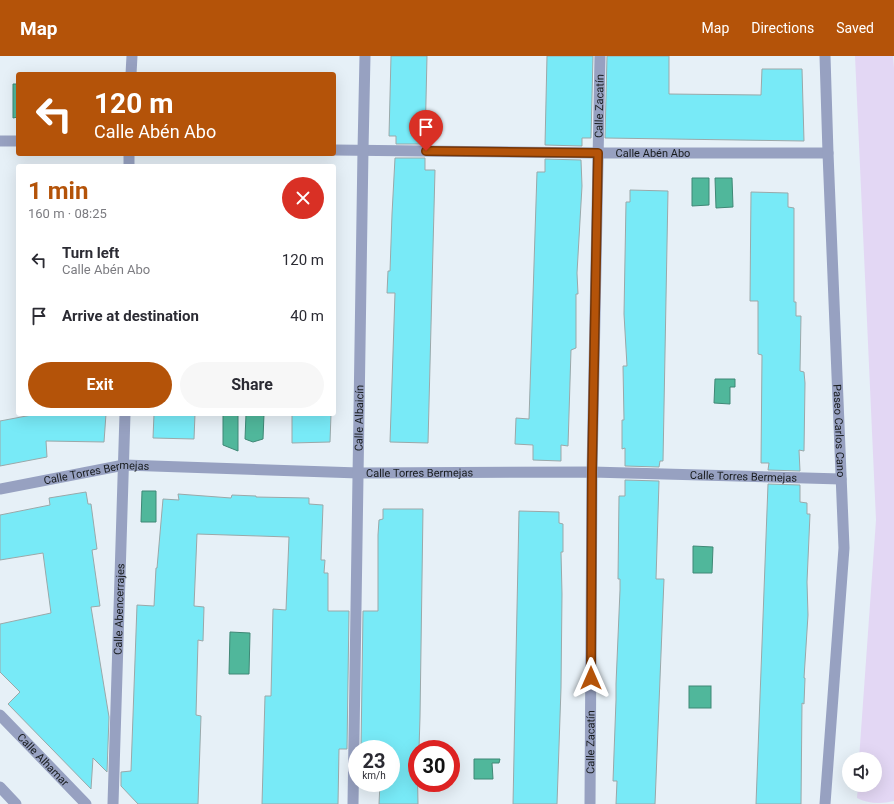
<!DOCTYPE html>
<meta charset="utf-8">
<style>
:root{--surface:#fff;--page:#f7f7f7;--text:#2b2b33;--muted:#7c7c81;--accent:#b45309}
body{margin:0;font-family:Roboto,sans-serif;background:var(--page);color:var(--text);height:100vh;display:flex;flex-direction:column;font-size:15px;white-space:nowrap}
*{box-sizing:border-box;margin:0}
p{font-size:13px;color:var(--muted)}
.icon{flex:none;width:22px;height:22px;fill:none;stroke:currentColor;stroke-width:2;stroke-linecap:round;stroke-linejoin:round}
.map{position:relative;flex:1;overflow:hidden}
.drawer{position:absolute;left:16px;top:108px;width:320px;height:252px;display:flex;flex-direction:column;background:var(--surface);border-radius:4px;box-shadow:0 4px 16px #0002}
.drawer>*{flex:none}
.hud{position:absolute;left:16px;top:16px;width:320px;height:84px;border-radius:4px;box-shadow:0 4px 16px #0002;background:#b45309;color:#fff;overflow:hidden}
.buttons{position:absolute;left:842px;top:696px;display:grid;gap:8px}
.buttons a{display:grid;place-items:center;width:40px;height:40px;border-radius:50%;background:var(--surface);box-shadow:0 4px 16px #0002;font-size:20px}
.speed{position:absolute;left:348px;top:684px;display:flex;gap:8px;font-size:20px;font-weight:700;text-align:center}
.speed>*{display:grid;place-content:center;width:52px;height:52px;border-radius:50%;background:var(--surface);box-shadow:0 4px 16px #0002;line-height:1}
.speed small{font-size:10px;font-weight:400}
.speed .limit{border:6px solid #d22;background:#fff;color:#111}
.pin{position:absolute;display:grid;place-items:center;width:34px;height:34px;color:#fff;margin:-41px -17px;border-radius:50% 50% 50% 0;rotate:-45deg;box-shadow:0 0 4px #0007}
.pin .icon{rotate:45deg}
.me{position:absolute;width:44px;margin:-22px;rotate:0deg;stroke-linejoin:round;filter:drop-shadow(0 0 3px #0008)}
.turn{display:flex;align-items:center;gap:14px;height:84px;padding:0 12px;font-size:18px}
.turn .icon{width:52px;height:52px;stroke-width:2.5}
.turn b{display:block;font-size:28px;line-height:34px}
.round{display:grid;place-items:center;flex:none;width:42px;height:42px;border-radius:21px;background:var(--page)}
.overview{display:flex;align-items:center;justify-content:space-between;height:68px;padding:0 12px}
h1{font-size:24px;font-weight:700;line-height:30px;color:var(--accent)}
.cta{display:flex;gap:8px;margin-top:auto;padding:8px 12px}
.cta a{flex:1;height:46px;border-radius:24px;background:var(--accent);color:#fff;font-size:16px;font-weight:700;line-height:46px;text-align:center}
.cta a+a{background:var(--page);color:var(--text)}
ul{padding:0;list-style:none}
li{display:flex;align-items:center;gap:12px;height:56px;padding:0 12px}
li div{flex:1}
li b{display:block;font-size:15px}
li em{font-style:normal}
header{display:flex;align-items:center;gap:24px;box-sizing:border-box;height:56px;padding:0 20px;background:var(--accent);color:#fff}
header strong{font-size:19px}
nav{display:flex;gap:22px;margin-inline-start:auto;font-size:14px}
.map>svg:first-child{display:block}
.green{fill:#e3d7f4}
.water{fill:#50b79b;stroke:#3f8876}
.building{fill:#78eaf7;stroke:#9ba8a9}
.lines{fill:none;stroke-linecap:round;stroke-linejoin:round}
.minor{stroke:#97a1c1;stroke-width:11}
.tertiary{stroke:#97a1c1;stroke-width:11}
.route-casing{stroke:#753606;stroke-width:10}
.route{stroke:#b45309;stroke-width:7}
.labels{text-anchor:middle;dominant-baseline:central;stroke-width:3;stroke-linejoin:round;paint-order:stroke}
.street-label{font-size:11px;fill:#181c1e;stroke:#fafcfd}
</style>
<header>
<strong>Map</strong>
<nav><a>Map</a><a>Directions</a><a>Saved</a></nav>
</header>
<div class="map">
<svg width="894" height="748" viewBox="0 0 894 748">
<rect width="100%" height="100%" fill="#e6f0f7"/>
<path class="green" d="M855,0H893L894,12V745C882,748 868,748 857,742L858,729H875V703H859L876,464Z"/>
<g class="water">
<polygon points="13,28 18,28 18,61 13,62"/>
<polygon points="692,122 709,122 709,149 692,150"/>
<polygon points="715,122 732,122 733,151 716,152"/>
<polygon points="715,323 735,323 735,331 730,331 730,348 714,347"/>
<polygon points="223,358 238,358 238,395 223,389"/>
<polygon points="246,358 264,358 263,383 253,386 245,383"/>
<polygon points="142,435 156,435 156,466 141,466"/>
<polygon points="693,490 713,491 712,517 693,517"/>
<polygon points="230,576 250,577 249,618 229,618"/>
<rect x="689" y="630" width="22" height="22"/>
<polygon points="474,703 500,703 499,707 492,707 493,723 474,723"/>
</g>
<g class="building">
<polygon points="391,0 427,0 425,88 396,88 396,80 389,80"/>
<polygon points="547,0 593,0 591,82 582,82 582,90 545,89"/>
<polygon points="607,0 669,0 669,38 761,39 762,13 802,13 804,85 605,82"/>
<polygon points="395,102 425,102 425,114 435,114 428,387 390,386 395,237 387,237 388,215 390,215 392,158"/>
<polygon points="545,103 581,104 582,130 577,217 578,238 576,238 576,292 571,294 568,390 561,389 561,405 533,404 533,389 515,388 516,362 529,363 537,116 545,116"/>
<polygon points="630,134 668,135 663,405 660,405 659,411 625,410 625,392 622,393 622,364 624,364 623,310 627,310 624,258 626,146 630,146"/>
<polygon points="751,136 788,137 788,151 794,152 794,246 796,246 796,260 801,260 800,315 804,316 805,327 804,395 799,394 800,415 768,414 769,407 761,407 762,299 758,298 758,245 750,245"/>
<polygon points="37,358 106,358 104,386 46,385 47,401 0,410 0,365"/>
<polygon points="154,358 195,358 194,383 153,382"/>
<polygon points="292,358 331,358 330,386 292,387"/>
<polygon points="625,424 659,425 656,523 664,523 655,748 616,748 617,725 613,725 616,644 616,628 620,534 620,523 618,523 619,440 625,440"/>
<polygon points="768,428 800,429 800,446 807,447 807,458 810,458 807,526 808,559 804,622 805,622 804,648 802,647 801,748 756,748"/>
<polygon points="86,436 88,448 91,448 97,493 92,494 100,550 91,551 109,661 107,716 93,702 91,733 8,648 20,636 0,616 0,568 51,557 43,497 0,504 0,459 50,449 49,442"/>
<polygon points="178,438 231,442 232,439 256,440 256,441 309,442 309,448 323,449 321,504 325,504 324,517 328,517 328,555 349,555 347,693 339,693 338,748 262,748 265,640 271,640 273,553 286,554 289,481 197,478 194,550 204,551 203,585 198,584 196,659 201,660 198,748 138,748 121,730 121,716 131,715 137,549 154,550 156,512 157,512 163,443 179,444"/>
<polygon points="383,453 423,453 420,661 419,693 417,693 418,748 379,748 380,727 391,727 391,693 361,693 363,555 378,555 378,479 379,464 383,463"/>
<polygon points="519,455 559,456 559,467 563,468 563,496 561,496 562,538 561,632 557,748 513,748"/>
</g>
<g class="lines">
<g class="minor">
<polyline points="131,18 132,0"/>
<polyline points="0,85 18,85"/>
<path id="s1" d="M334,94L598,97H828"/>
<polyline points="129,110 129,98"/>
<path id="s2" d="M0,433L124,409L359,417L592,416L841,423"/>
<path id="s3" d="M0,659L86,748"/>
<polyline points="0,731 16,748"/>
<path id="s4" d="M113,748L125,358"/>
<path id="s5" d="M353,748L363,94L365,0"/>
<path id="s6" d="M590,748L592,416L600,0"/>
</g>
<path class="tertiary" id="s7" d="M825,0L828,97L844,492L825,748"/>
</g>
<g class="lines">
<defs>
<polyline id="route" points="426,95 598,97 592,416 591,622"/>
</defs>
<use href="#route" class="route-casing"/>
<use href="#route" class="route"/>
</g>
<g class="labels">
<g class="street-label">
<text stroke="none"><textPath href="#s6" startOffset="698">Calle Zacatín</textPath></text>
<text stroke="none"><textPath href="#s1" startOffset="319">Calle Abén Abo</textPath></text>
<text stroke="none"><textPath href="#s5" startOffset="386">Calle Albaicín</textPath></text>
<text stroke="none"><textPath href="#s7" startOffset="375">Paseo Carlos Cano</textPath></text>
<text stroke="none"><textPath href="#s2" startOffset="422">Calle Torres Bermejas</textPath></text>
<text stroke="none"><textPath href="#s2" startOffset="98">Calle Torres Bermejas</textPath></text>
<text stroke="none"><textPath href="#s2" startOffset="746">Calle Torres Bermejas</textPath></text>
<text stroke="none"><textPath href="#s4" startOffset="195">Calle Abencerrajes</textPath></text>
<text stroke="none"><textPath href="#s6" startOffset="62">Calle Zacatín</textPath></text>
<text stroke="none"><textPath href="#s3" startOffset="62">Calle Alhamar</textPath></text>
</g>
</g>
</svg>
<div class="buttons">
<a><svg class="icon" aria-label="sound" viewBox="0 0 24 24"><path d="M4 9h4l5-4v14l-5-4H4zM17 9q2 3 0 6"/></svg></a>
</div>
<div class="speed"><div>23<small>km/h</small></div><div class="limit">30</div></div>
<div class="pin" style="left:426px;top:95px;background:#d93025"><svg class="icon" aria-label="arrive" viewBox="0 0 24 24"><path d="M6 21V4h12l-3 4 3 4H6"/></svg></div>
<svg class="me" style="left:591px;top:622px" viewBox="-20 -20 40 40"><path d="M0-17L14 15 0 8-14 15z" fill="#b45309" stroke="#fff" stroke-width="4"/></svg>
<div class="hud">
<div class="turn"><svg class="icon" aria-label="left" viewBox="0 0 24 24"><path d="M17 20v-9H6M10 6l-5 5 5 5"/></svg><div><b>120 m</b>Calle Abén Abo</div></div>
</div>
<section class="drawer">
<div class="overview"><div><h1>1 min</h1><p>160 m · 08:25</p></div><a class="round" style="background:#d93025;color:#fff"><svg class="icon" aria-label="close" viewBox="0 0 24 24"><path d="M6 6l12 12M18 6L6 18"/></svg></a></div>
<ul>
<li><svg class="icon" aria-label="left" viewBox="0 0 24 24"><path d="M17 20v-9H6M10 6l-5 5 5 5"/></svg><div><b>Turn left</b><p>Calle Abén Abo</p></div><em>120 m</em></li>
<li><svg class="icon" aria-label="arrive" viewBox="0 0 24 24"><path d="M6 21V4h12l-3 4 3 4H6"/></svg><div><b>Arrive at destination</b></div><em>40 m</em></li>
</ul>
<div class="cta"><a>Exit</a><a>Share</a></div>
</section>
</div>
